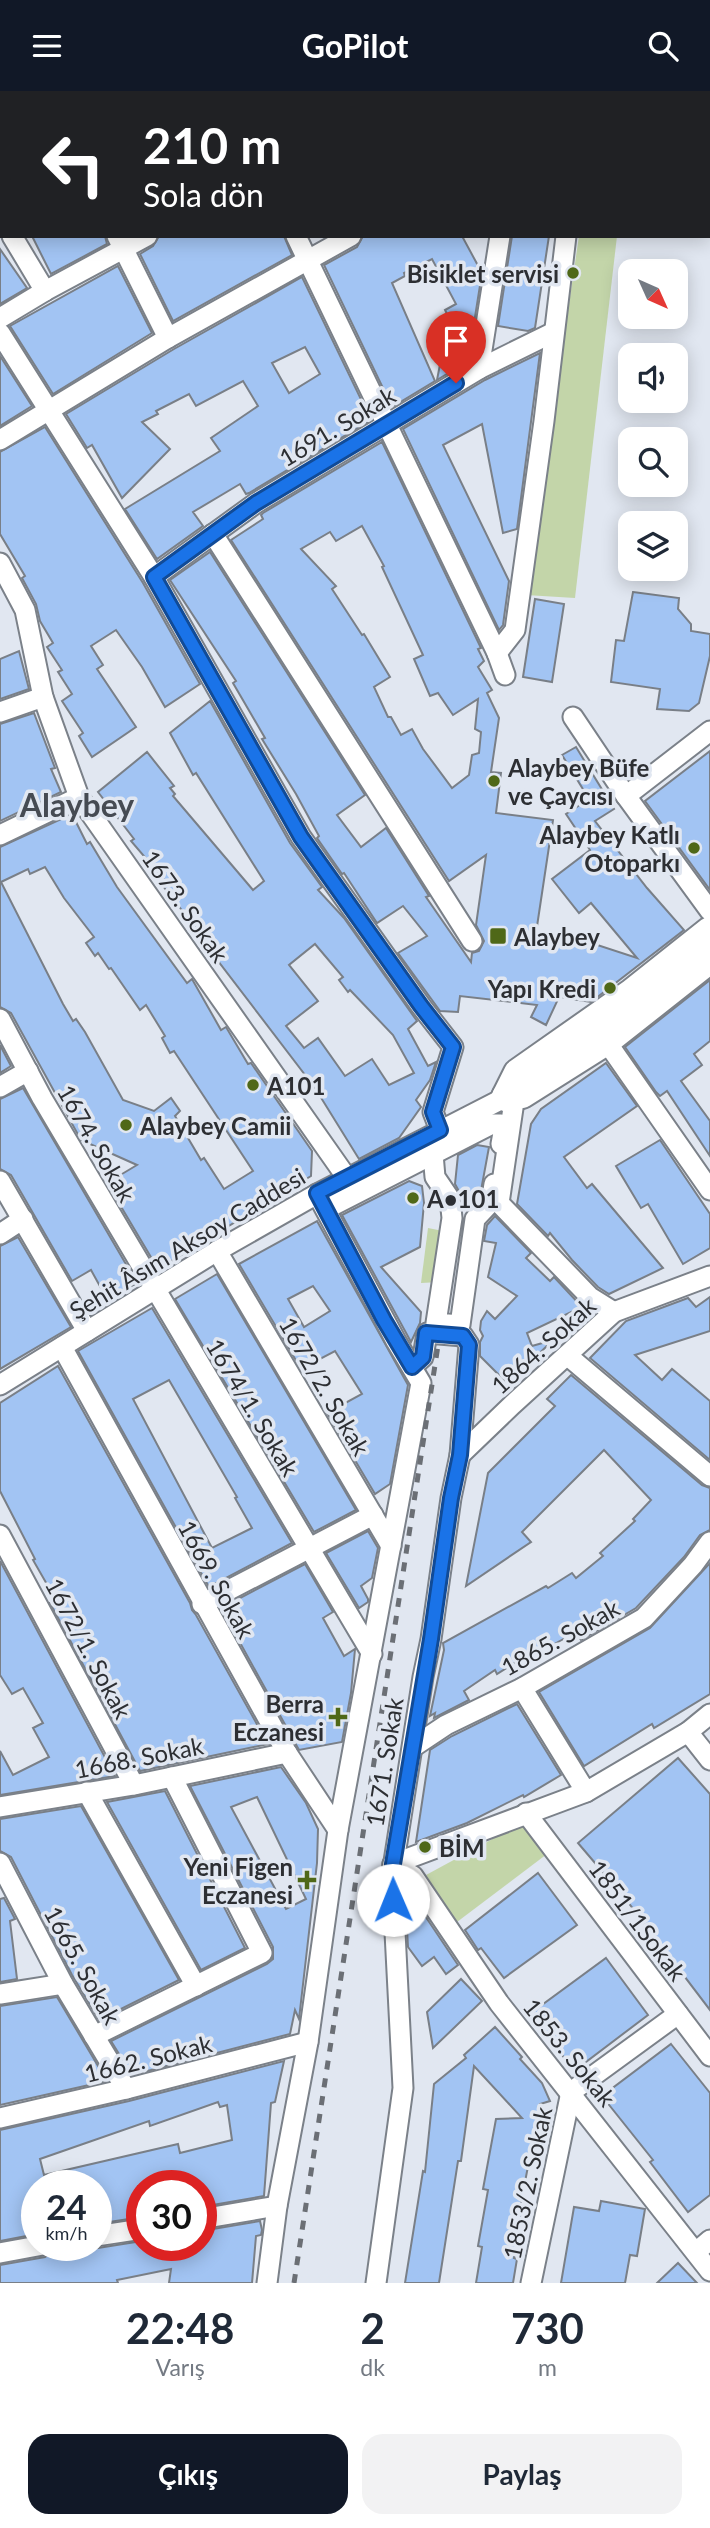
<!DOCTYPE html>
<html lang="tr">
<meta charset="utf-8">
<style>
:root{--surface:#fff;--page:#f2f2f3;--text:#1f2937;--muted:#747a83;--accent:#111827}
body{margin:0;font-family:Lato,sans-serif;background:var(--page);color:var(--text);height:100vh;display:flex;flex-direction:column;font-size:26px;white-space:nowrap}
*{box-sizing:border-box;margin:0}
p{font-size:23px;color:var(--muted)}
.icon{flex:none;width:38px;height:38px;fill:none;stroke:currentColor;stroke-width:2;stroke-linecap:round;stroke-linejoin:round}
.map{position:relative;height:2192px;overflow:hidden}
.details{display:flex;flex-direction:column;background:var(--surface);flex:1}
.details>*{flex:none}
.banner{position:absolute;left:0px;top:0px;width:710px;height:147px;box-shadow:0 4px 18px #0003;background:#202124;color:#fff;overflow:hidden}
.needle{width:46px;rotate:135deg}
.controls{position:absolute;left:618px;top:168px;display:grid;gap:14px}
.controls a{display:grid;place-items:center;width:70px;height:70px;border-radius:14px;background:var(--surface);box-shadow:0 4px 18px #0003;font-size:35px}
.speed{position:absolute;left:21px;top:2079px;display:flex;gap:14px;font-size:35px;font-weight:700;text-align:center}
.speed>*{display:grid;place-content:center;width:91px;height:91px;border-radius:50%;background:var(--surface);box-shadow:0 4px 18px #0003;line-height:1}
.speed small{font-size:18px;font-weight:400}
.speed .limit{border:10px solid #d22;background:#fff;color:#111}
.pin{position:absolute;display:grid;place-items:center;width:60px;height:60px;color:#fff;margin:-72px -30px;border-radius:50% 50% 50% 0;rotate:-45deg;box-shadow:0 0 7px #0007}
.pin .icon{rotate:45deg}
.me{position:absolute;width:77px;margin:-38px;rotate:359deg;stroke-linejoin:round;filter:drop-shadow(0 0 5px #0008)}
.turn{display:flex;align-items:center;gap:24px;height:147px;padding:0 28px;font-size:32px}
.turn .icon{width:91px;height:91px;stroke-width:2.5}
.turn b{display:block;font-size:49px;line-height:60px}
.eta{display:flex;justify-content:space-evenly;align-items:center;height:119px;text-align:center}
.eta b{font-size:42px;font-weight:700;line-height:49px}
.cta{display:flex;gap:14px;margin-top:auto;padding:14px 28px}
.cta a{flex:1;height:80px;border-radius:21px;background:var(--accent);color:#fff;font-size:28px;font-weight:700;line-height:80px;text-align:center}
.cta a+a{background:var(--page);color:var(--text)}
header{display:flex;justify-content:space-between;align-items:center;height:91px;padding:0 28px;background:var(--accent);color:#fff;font-size:32px;font-weight:700}
.map>svg:first-child{display:block}
.green{fill:#c3d5a9}
.building{fill:#a2c4f3;stroke:#797f87;stroke-width:2;fill-rule:evenodd}
.lines{fill:none;stroke-linecap:round;stroke-linejoin:round}
.street-casing{stroke:#7b8189;stroke-width:23}
.secondary-casing{stroke:#7b8189;stroke-width:32}
.street{stroke:#fff;stroke-width:19}
.secondary{stroke:#fff;stroke-width:28}
.rail{stroke:#6b6f75;stroke-width:5;stroke-dasharray:9 9;stroke-linecap:butt}
.route-casing{stroke:#114b97;stroke-width:18}
.route{stroke:#1a73e8;stroke-width:12}
.poi-dot{fill:#4f6818;stroke:#e1e7f1;stroke-width:2.5}
.labels{text-anchor:middle;dominant-baseline:central;stroke-width:7;stroke-linejoin:round;paint-order:stroke}
.poi-label{font-size:24px;font-weight:bold;fill:#2d2f33;stroke:#e1e7f1;text-anchor:start}
.street-label{font-size:24px;fill:#2d2f33;stroke:#e1e7f1}
.district-label{font-size:32px;font-weight:bold;fill:#464b53;stroke:#e1e7f1}
</style>
<header><svg class="icon" aria-label="menu" viewBox="0 0 24 24"><path d="M4 6h16M4 12h16M4 18h16"/></svg>GoPilot<svg class="icon" aria-label="search" viewBox="0 0 24 24"><circle cx="10" cy="10" r="6"/><path d="M15 15l6 6"/></svg></header>
<div class="map">
<svg width="710" height="2192" viewBox="0 0 710 2192">
<rect width="100%" height="100%" fill="#e1e7f1"/>
<g class="green">
<polygon points="579,145 617,145 575,507 526,504"/>
<polygon points="428,1137 443,1140 440,1191 421,1192"/>
<polygon points="524,1731 547,1763 457,1831 426,1784"/>
</g>
<g class="building">
<polygon points="32,145 105,145 107,153 51,183"/>
<polygon points="159,145 284,145 292,164 173,230 140,163 153,155"/>
<polygon points="363,145 462,145 482,182 468,270 437,289 449,227 445,219 456,213 432,168 404,182 405,185 392,192 435,290 392,316 324,174 357,156"/>
<polygon points="512,145 549,145 535,237 528,240 498,235"/>
<polygon points="0,158 27,197 0,213"/>
<polygon points="118,175 152,242 53,303 10,235"/>
<path d="M302,186L371,329L249,402L246,403L240,393L193,421L203,435L157,468L125,418L220,360L211,347L258,315L243,290L196,315L189,303L156,320L158,323L142,331L170,358L122,407L92,354L87,357L66,323L174,258ZM305,256L320,283L289,302L272,272Z"/>
<polygon points="540,262 517,438 503,442 482,333 443,354 509,490 503,534 499,539 403,338 485,289"/>
<polygon points="0,265 32,315 0,335"/>
<polygon points="45,336 143,492 200,593 165,616 142,576 116,539 91,555 103,574 97,578 136,636 92,666 79,645 83,642 62,610 72,603 58,581 62,579 47,556 53,552 40,530 36,513 22,487 25,485 0,443 0,361"/>
<path d="M382,351L481,557L478,558L484,570L478,576L492,599L487,602L499,627L491,681L501,682L496,722L553,729L536,842L576,847L637,867L591,812L579,822L552,788L590,759L566,723L589,708L562,664L576,656L614,718L595,730L647,797L684,839L591,911L559,906L546,934L531,926L537,914L460,905L458,921L440,920L398,862L427,845L403,815L377,832L344,782L342,783L317,747L319,745L296,703L262,648L265,647L233,592L236,590L170,489L210,461L365,704L337,724L361,756L386,737L429,805L426,806L471,871L472,862L479,860L484,850L476,834L486,764L449,790L231,449L263,428L261,424L263,422ZM362,435L384,475L382,476L423,564L414,568L430,605L438,602L453,624L478,608L475,638L481,641L479,662L472,664L469,684L452,697L423,658L412,638L401,644L391,626H388L374,596L390,586L364,543L362,544L332,498L336,495L301,458L330,441L336,450Z"/>
<polygon points="633,501 679,507 678,518 691,533 691,540 710,543 710,565 699,612 689,620 657,618 660,598 611,591 616,549 624,550"/>
<polygon points="535,508 564,513 552,591 523,586"/>
<polygon points="19,560 29,598 0,608 0,568"/>
<path d="M210,610L290,752L322,796L318,799L344,827L417,930L408,938L428,975L436,971L430,989L416,1009L421,1016L399,1047L359,1068L315,997L199,845L201,844L163,795L167,792L131,750L134,748L98,701L147,661L174,695L170,697L175,703L173,705L253,799L264,790L196,682L193,684L170,642ZM315,853L343,886L339,889L348,901L350,899L393,944L414,982L389,994L372,968L345,985L318,947L304,957L286,935L318,910L289,874Z"/>
<polygon points="34,622 55,677 51,678 61,701 0,730 0,633"/>
<polygon points="710,660 710,799 645,710"/>
<path d="M72,723L87,753L90,751L117,796L187,892L192,888L221,939L226,936L248,973L251,972L312,1060L311,1085L158,1178L107,1092L137,1074L81,1049L11,922L0,916V756ZM45,776L64,807L94,846L86,852L95,865L98,862L109,878L111,877L140,919L146,914L165,945L162,947L170,962L174,960L253,1080L224,1098L204,1067L201,1069L175,1025L180,1020L171,1007L154,1020L123,1009L85,941L76,928L73,930L63,913L1,791L28,778L30,783Z"/>
<polygon points="710,889 710,950 694,963 702,974 681,990 710,1030 710,1065 667,1000 660,1005 656,1001 625,956"/>
<polygon points="0,954 11,975 0,982"/>
<polygon points="606,972 637,1015 564,1066 587,1097 592,1093 663,1177 609,1203 598,1196 572,1169 550,1142 548,1145 517,1113 531,1033 541,1018"/>
<polygon points="23,997 137,1192 107,1208 91,1179 72,1190 11,1084 0,1078 0,1008"/>
<polygon points="660,1049 710,1123 710,1157 683,1173 648,1113 641,1117 616,1075"/>
<polygon points="477,1054 489,1056 480,1105 461,1104 455,1093 458,1064"/>
<polygon points="409,1090 422,1095 424,1112 420,1156 381,1176 421,1221 420,1232 411,1251 342,1124"/>
<polygon points="495,1125 531,1162 526,1167 550,1190 554,1186 582,1216 527,1242 532,1255 553,1249 508,1293 480,1265 480,1251 483,1245 480,1239 481,1230 487,1220 495,1228 517,1205 488,1186 496,1152 484,1150 487,1134"/>
<path d="M317,1130L408,1294L390,1393L375,1403L327,1322L362,1303L335,1260L301,1278L239,1173ZM313,1195L330,1220L304,1236L288,1208Z"/>
<polygon points="18,1146 71,1236 0,1278 0,1155"/>
<polygon points="217,1183 356,1419 314,1441 175,1208"/>
<polygon points="710,1206 710,1240 635,1264 662,1289 672,1278 710,1310 710,1369 590,1267 626,1230 688,1207 696,1216"/>
<path d="M152,1217L292,1452L209,1496L78,1260ZM169,1289L237,1406L235,1407L252,1437L212,1457L133,1308Z"/>
<polygon points="58,1275 190,1512 192,1519 196,1524 268,1653 140,1680 50,1512 56,1509 33,1469 35,1468 0,1400 0,1312"/>
<polygon points="571,1284 702,1394 710,1397 710,1439 700,1444 684,1466 636,1517 581,1549 576,1541 549,1556 546,1552 497,1583 495,1579 464,1600 469,1609 434,1627 435,1622 430,1625 444,1559 443,1552 546,1495 548,1497 572,1482 576,1487 603,1465 600,1462 635,1430 633,1428 651,1409 604,1359 522,1441 531,1451 466,1495 488,1382 555,1315 547,1308"/>
<polygon points="368,1440 378,1457 372,1487 361,1495 368,1508 368,1511 359,1517 326,1462"/>
<polygon points="0,1470 115,1685 0,1704 0,1660 13,1684 49,1666 33,1637 43,1632 23,1597 12,1603 0,1584"/>
<polygon points="710,1472 710,1603 654,1637 652,1633 584,1675 539,1601 650,1537"/>
<polygon points="305,1473 333,1521 323,1527 344,1565 355,1558 351,1602 342,1651 299,1659 221,1517"/>
<polygon points="517,1613 561,1684 524,1706 523,1704 467,1732 416,1751 430,1659 452,1645"/>
<polygon points="678,1667 710,1703 710,1919 624,1806 578,1752"/>
<path d="M281,1676L306,1712L318,1738L317,1772L299,1928L295,1919L290,1943L132,1984L111,1950L267,1873L273,1868V1856L190,1695ZM257,1706L306,1808L286,1818L231,1716Z"/>
<polygon points="165,1700 245,1857 201,1879 107,1711"/>
<polygon points="81,1715 179,1889 99,1929 72,1884 11,1766 0,1760 0,1728"/>
<polygon points="538,1782 577,1834 504,1887 481,1857 478,1859 465,1839"/>
<polygon points="405,1795 458,1874 446,1883 434,1866 422,1875 408,1856 407,1838 415,1832 406,1816"/>
<polygon points="4,1807 15,1828 10,1830 17,1888 0,1891 0,1808"/>
<polygon points="606,1867 648,1924 574,1980 531,1922"/>
<polygon points="461,1888 482,1910 433,1957 427,1921"/>
<polygon points="57,1906 107,1990 0,2014 0,1915"/>
<polygon points="495,1936 522,1966 520,1968 542,1992 550,2010 540,2013 519,2122 522,2122 514,2167 517,2168 513,2192 476,2192 482,2156 478,2155 488,2099 483,2098 496,2028 522,2027 474,1975 461,2070 458,2070 439,2192 405,2192 423,2080 425,2081 434,1993 466,1967 464,1964"/>
<polygon points="671,1953 710,2002 710,2104 688,2121 650,2071 653,2069 602,2005"/>
<path d="M284,1970L275,2011L271,2012L264,2105L201,2116V2095H138L142,2126L96,2133V2095H37V2143L0,2150V2039L129,2010ZM218,2011L220,2016L227,2014L232,2049L180,2062L178,2053L44,2084L40,2068L149,2030L150,2035Z"/>
<polygon points="601,2110 645,2118 637,2165 630,2164 625,2192 561,2192 574,2116 599,2120"/>
<polygon points="260,2130 262,2139 261,2144 256,2145 252,2192 169,2192 171,2178 117,2189 118,2192 0,2192 0,2174 45,2166 54,2160 83,2154 98,2157 142,2150 142,2154 201,2154 201,2140"/>
<polygon points="678,2172 697,2192 657,2192"/>
</g>
<g class="lines">
<defs>
<g id="street">
<polyline points="53,0 53,2"/>
<polyline points="227,0 227,2"/>
<polyline points="540,0 541,2"/>
<polyline points="560,0 561,2"/>
<polyline points="708,0 710,3"/>
<polyline points="160,2 164,0"/>
<polyline points="432,2 436,0"/>
<polyline points="593,2 595,0"/>
<polyline points="0,125 2,128"/>
<polyline points="12,145 45,200"/>
<polyline points="117,145 168,247"/>
<polyline points="296,145 497,562 505,584"/>
<polyline points="0,227 45,200 147,145"/>
<polyline points="0,242 154,486 301,746 421,915 453,956 433,1021 440,1039"/>
<polyline points="479,278 500,145"/>
<polyline points="0,349 168,247 351,145"/>
<polyline points="213,443 472,850"/>
<polyline points="0,472 25,519 43,606 79,706 347,1087"/>
<polyline points="154,486 256,412 479,278 554,241"/>
<polyline points="497,562 515,539 544,330 566,145"/>
<polyline points="0,621 43,606"/>
<polyline points="573,626 626,705"/>
<polyline points="710,640 626,705 710,820"/>
<polyline points="0,744 79,706"/>
<polyline points="0,928 42,1007 372,1563"/>
<polyline points="606,950 710,1099"/>
<polyline points="0,996 28,980"/>
<polyline points="433,1063 435,1086 450,1108 452,1127 436,1232 460,1234 475,1128 491,1111 494,1093"/>
<polyline points="0,1090 87,1240"/>
<polyline points="326,1118 492,1033 501,1033 503,1042 501,1053"/>
<polyline points="0,1143 23,1128"/>
<polyline points="217,1160 391,1455"/>
<polyline points="62,1256 287,1662 338,1739"/>
<polyline points="568,1265 710,1385"/>
<polyline points="0,1294 217,1160 317,1103 506,1006 513,1017 499,1112 590,1206 614,1221"/>
<polyline points="460,1364 512,1314 614,1221 710,1185"/>
<polyline points="0,1444 134,1694"/>
<polyline points="202,1513 373,1424"/>
<polyline points="522,1597 586,1701"/>
<polyline points="688,1641 710,1669"/>
<polyline points="413,1656 446,1634 522,1597 644,1527 693,1474 710,1451"/>
<polyline points="87,1701 196,1895"/>
<polyline points="0,1716 134,1694 287,1662"/>
<polyline points="526,1722 710,1965"/>
<polyline points="0,1772 63,1893 126,1998"/>
<polyline points="393,1773 413,1785 499,1912 710,2180"/>
<polyline points="393,1773 586,1701 688,1641 710,1623"/>
<polyline points="0,1903 63,1893"/>
<polyline points="94,1945 262,1862 172,1686"/>
<polyline points="571,2001 678,1923"/>
<polyline points="0,2027 126,1998 308,1951"/>
<polyline points="201,2128 277,2115"/>
<polyline points="96,2145 142,2138"/>
<polyline points="696,2161 710,2149"/>
<polyline points="0,2162 43,2154"/>
<polyline points="267,2192 277,2115 308,1951 338,1739 421,1292 396,1250 317,1103"/>
<polyline points="376,2192 403,1997 392,1783 423,1586 431,1548 451,1407 460,1364 469,1254 463,1245 427,1242 423,1266 412,1276"/>
<polyline points="531,2192 571,2001"/>
</g>
<g id="secondary">
<polyline points="506,1006 518,982 632,902 710,840"/>
<polyline points="506,1006 522,1003 606,950 710,868"/>
</g>
</defs>
<use href="#street" class="street-casing"/>
<use href="#secondary" class="secondary-casing"/>
<use href="#street" class="street"/>
<use href="#secondary" class="secondary"/>
<polyline class="rail" points="294,2192 439,1248"/>
</g>
<g class="lines">
<defs>
<polyline id="route" points="393,1809 393,1773 431,1548 451,1407 460,1364 469,1254 463,1245 426,1242 423,1266 412,1276 384,1229 317,1102 440,1039 433,1021 453,956 421,915 301,746 154,486 256,412 456,292"/>
</defs>
<use href="#route" class="route-casing"/>
<use href="#route" class="route"/>
</g>
<g class="poi-dot">
<circle cx="573" cy="182" r="7"/>
<circle cx="494" cy="690" r="7"/>
<circle cx="694" cy="757" r="7"/>
<rect x="489" y="836" width="18" height="18" rx="3.5"/>
<circle cx="610" cy="897" r="7"/>
<circle cx="253" cy="994" r="7"/>
<circle cx="126" cy="1034" r="7"/>
<circle cx="413" cy="1107" r="7"/>
<path d="M334.5 1615.5h7v7h7v7h-7v7h-7v-7h-7v-7h7z"/>
<circle cx="425" cy="1756" r="7"/>
<path d="M303.5 1778.5h7v7h7v7h-7v7h-7v-7h-7v-7h7z"/>
</g>
<g class="labels">
<g class="poi-label">
<text x="559" y="182" text-anchor="end">Bisiklet servisi</text>
<text x="508" y="676">Alaybey Büfe<tspan x="508" dy="28">ve Çaycısı</tspan></text>
<text x="680" y="743" text-anchor="end">Alaybey Katlı<tspan x="680" dy="28">Otoparkı</tspan></text>
<text x="514" y="845">Alaybey</text>
<text x="596" y="897" text-anchor="end">Yapı Kredi</text>
<text x="267" y="994">A101</text>
<text x="140" y="1034">Alaybey Camii</text>
<text x="427" y="1107">A•101</text>
<text x="324" y="1612" text-anchor="end">Berra<tspan x="324" dy="28">Eczanesi</tspan></text>
<text x="439" y="1756">BİM</text>
<text x="293" y="1775" text-anchor="end">Yeni Figen<tspan x="293" dy="28">Eczanesi</tspan></text>
</g>
<g class="street-label">
<text transform="translate(337 335) rotate(-31)">1691. Sokak</text>
<text transform="translate(186 815) rotate(55)">1673. Sokak</text>
<text transform="translate(97 1052) rotate(60)">1674. Sokak</text>
<text transform="translate(187 1152) rotate(-31)">Şehit Âsım Aksoy Caddesi</text>
<text transform="translate(543 1254) rotate(-42)">1864. Sokak</text>
<text transform="translate(325 1295) rotate(60)">1672/2. Sokak</text>
<text transform="translate(253 1316) rotate(59)">1674/1. Sokak</text>
<text transform="translate(217 1488) rotate(61)">1669. Sokak</text>
<text transform="translate(560 1546) rotate(-29)">1865. Sokak</text>
<text transform="translate(89 1557) rotate(62)">1672/1. Sokak</text>
<text transform="translate(139 1666) rotate(-11)">1668. Sokak</text>
<text transform="translate(384 1671) rotate(-81)">1671. Sokak</text>
<text transform="translate(638 1829) rotate(53)">1851/1Sokak</text>
<text transform="translate(83 1874) rotate(61)">1665. Sokak</text>
<text transform="translate(570 1961) rotate(51)">1853. Sokak</text>
<text transform="translate(148 1967) rotate(-14)">1662. Sokak</text>
<text transform="translate(527 2092) rotate(-78)">1853/2. Sokak</text>
</g>
<g class="district-label">
<text x="77" y="713">Alaybey</text>
</g>
</g>
</svg>
<div class="controls">
<a><svg class="needle" viewBox="-14 -14 28 28"><path d="M0-13l5 13h-10z" fill="#e53935"/><path d="M0 13l5-13h-10z" fill="#747a83"/></svg></a>
<a><svg class="icon" aria-label="sound" viewBox="0 0 24 24"><path d="M4 9h4l5-4v14l-5-4H4zM17 9q2 3 0 6"/></svg></a>
<a><svg class="icon" aria-label="search" viewBox="0 0 24 24"><circle cx="10" cy="10" r="6"/><path d="M15 15l6 6"/></svg></a>
<a><svg class="icon" aria-label="layers" viewBox="0 0 24 24"><path d="M12 4l9 5-9 5-9-5zM3 14l9 5 9-5"/></svg></a>
</div>
<div class="speed"><div>24<small>km/h</small></div><div class="limit">30</div></div>
<div class="pin" style="left:456px;top:292px;background:#d93025"><svg class="icon" aria-label="arrive" viewBox="0 0 24 24"><path d="M6 21V4h12l-3 4 3 4H6"/></svg></div>
<svg class="me" style="left:393px;top:1809px" viewBox="-20 -20 40 40"><circle r="19" fill="#fff"/><path d="M0-13L10 11 0 6-10 11z" fill="#1a73e8"/></svg>
<div class="banner">
<div class="turn"><svg class="icon" aria-label="left" viewBox="0 0 24 24"><path d="M17 20v-9H6M10 6l-5 5 5 5"/></svg><div><b>210 m</b>Sola dön</div></div>
</div>
</div>
<section class="details">
<div class="eta">
<div><b>22:48</b><p>Varış</p></div>
<div><b>2</b><p>dk</p></div>
<div><b>730</b><p>m</p></div>
</div>
<div class="cta"><a>Çıkış</a><a>Paylaş</a></div>
</section>
